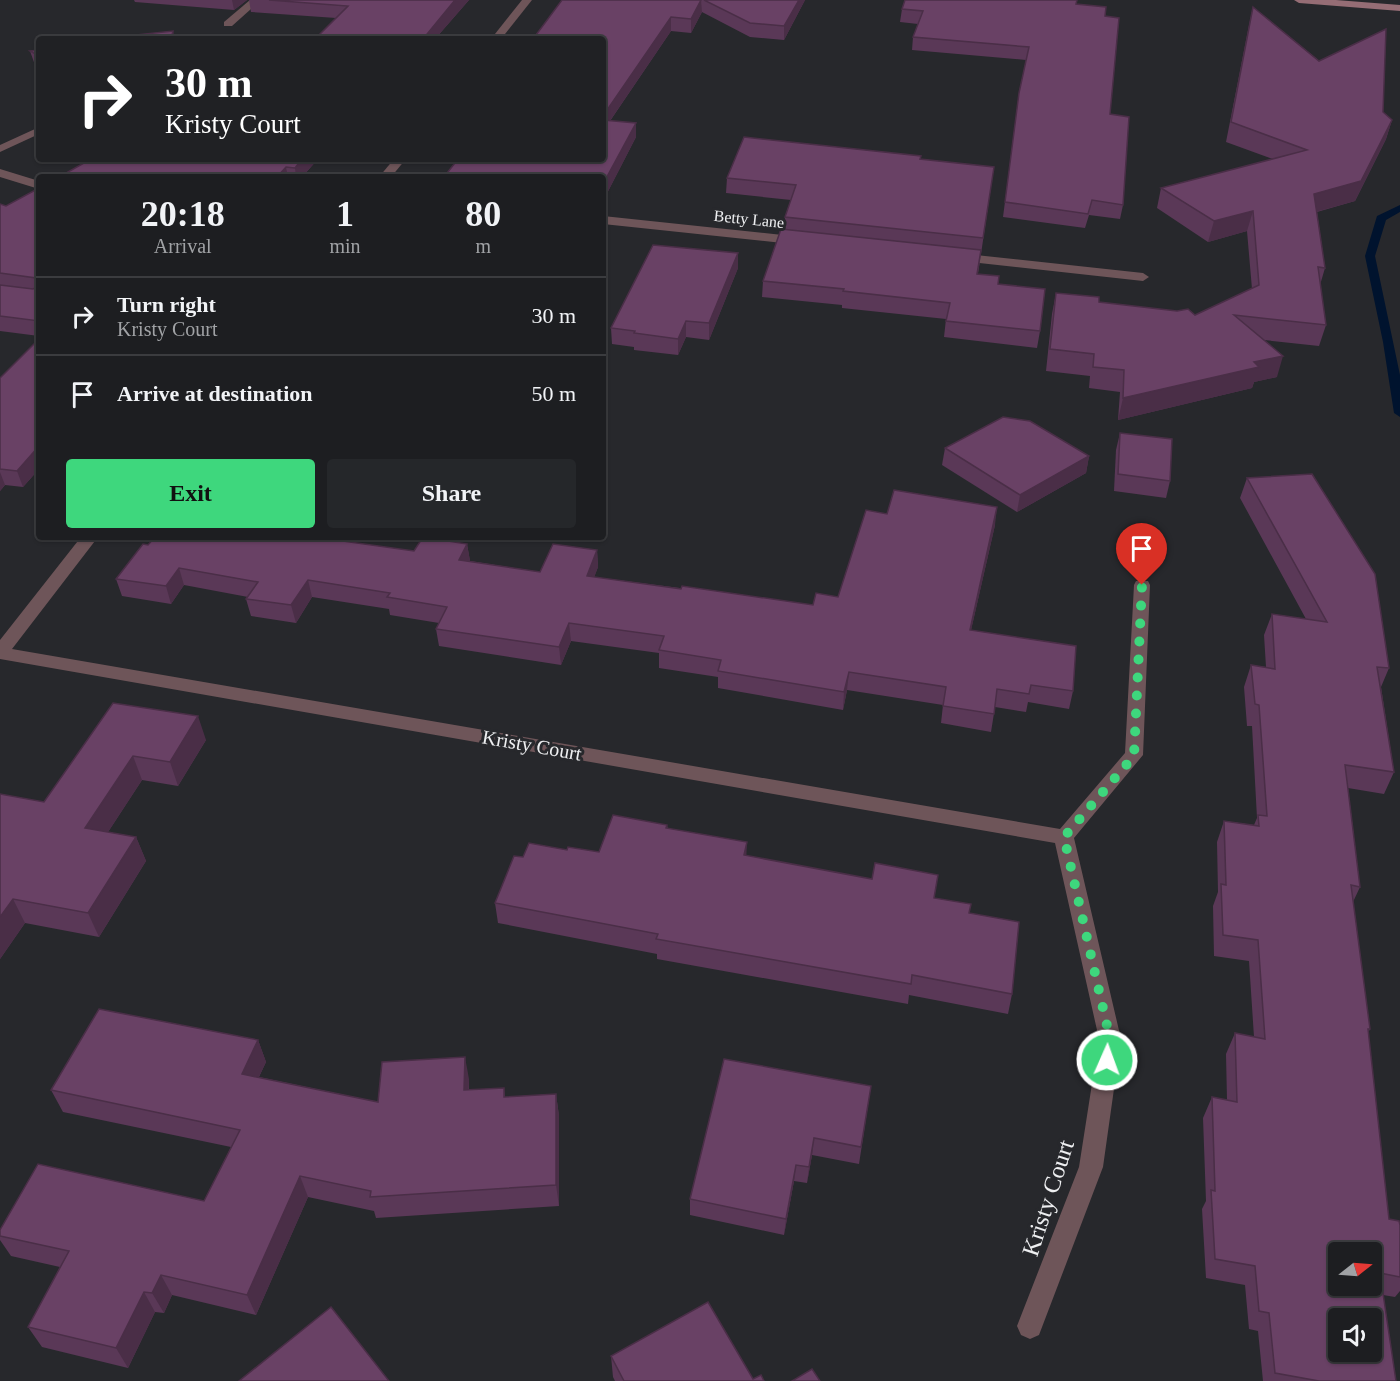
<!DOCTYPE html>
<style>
:root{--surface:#1d1e21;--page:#25272a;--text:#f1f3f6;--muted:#a0a2a5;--line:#3b3c3f;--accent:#3ed77d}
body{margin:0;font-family:Georgia,serif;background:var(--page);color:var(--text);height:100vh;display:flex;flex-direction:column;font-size:22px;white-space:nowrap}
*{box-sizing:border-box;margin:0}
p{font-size:20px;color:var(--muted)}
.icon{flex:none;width:33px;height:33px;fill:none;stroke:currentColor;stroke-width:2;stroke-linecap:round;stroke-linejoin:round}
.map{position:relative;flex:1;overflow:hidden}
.sheet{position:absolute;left:36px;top:174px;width:570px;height:366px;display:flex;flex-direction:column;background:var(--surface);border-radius:6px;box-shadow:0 2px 4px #0004,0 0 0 2px var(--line)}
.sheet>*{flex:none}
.top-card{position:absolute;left:36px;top:36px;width:570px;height:126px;border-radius:6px;box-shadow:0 2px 4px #0004,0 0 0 2px var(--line);background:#202124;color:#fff;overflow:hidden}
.needle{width:39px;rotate:73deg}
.controls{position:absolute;left:1328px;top:1242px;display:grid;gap:12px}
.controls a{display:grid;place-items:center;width:54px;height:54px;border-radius:6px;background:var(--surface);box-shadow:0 2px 4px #0004,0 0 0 2px var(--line);font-size:30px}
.pin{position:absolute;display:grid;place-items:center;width:51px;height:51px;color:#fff;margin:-62px -26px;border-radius:50% 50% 50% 0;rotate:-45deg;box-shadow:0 0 6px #0007}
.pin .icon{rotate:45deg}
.me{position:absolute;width:66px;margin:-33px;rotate:2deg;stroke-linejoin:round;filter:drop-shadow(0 0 4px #0008)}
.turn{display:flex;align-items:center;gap:21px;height:126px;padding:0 30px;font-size:27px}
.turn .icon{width:78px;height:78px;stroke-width:2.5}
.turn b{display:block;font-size:42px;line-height:51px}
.eta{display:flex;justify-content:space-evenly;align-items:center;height:102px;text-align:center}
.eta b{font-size:36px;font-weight:800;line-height:42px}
.primary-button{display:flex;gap:12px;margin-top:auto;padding:12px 30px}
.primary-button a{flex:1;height:69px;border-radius:6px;background:var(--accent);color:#111;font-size:24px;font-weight:800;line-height:69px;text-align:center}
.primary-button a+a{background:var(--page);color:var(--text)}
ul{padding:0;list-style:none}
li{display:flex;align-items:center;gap:18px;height:78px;padding:0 30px;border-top:2px solid var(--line)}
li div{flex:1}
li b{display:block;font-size:22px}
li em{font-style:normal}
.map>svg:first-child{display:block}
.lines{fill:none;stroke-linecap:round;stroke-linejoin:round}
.stream{fill:#00132e;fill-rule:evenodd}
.street{fill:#6e5559;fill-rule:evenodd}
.secondary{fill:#956d75;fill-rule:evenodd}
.wall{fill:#5a3857}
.shaded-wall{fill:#4a2e47}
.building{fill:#694165;stroke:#4a2e47;stroke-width:1.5;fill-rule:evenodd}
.route{stroke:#3ed77d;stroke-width:10;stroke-dasharray:0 18}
.labels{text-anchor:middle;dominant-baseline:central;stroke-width:6;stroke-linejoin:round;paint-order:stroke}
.far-street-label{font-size:16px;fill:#eeeff1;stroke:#27282c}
.street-label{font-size:20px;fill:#eeeff1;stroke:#27282c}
.near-street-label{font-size:24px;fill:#eeeff1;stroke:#27282c}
</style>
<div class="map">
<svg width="1400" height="1381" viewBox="0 0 1400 1381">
<rect width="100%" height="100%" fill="#27282c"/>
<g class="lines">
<polygon class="stream" points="1400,205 1400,212 1386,220 1375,256 1400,375 1400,417 1394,413 1383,342 1365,256 1377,216"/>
<g class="street">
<polygon points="250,0 261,0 232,26 224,26 224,22"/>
<polygon points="522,0 532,0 501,39 491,39"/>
<polygon points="35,129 39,130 39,134 0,152 0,145"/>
<polygon points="394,159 406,159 391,177 379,177"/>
<polygon points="0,169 39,181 39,189 0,177"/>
<polygon points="603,216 801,237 807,241 801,245 603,224"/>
<polygon points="957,253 1143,273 1149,277 1143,281 952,260 951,257"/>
<polygon points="81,537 98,537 12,649 1060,829 1125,753 1134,585 1136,581 1148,581 1150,585 1143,755 1074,838 1121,1039 1103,1167 1039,1335 1030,1339 1021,1335 1017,1326 1079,1167 1099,1039 1055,843 0,659 0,640"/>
</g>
<polygon class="secondary" points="1294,0 1336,0 1400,5 1400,11 1299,3"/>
</g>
<g class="wall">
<polygon points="134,0 247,0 234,10 135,2"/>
<polygon points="249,0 469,0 435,39 315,39 336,18 251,12"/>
<polygon points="562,0 805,0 784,40 750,37 702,12 691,33 671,31 610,121 636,123 636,137 603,201 603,159"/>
<polygon points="1076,4 1105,16 1110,114 1123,205 1120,219 1089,215 1085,228 1003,217 1019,93 1026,60 912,50 913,37 918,24 900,22 902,9"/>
<polygon points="1253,7 1392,120 1386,139 1355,201 1317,212 1325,268 1320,285 1326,325 1319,346 1264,340 1277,377 1254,382 1252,388 1118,420 1120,392 1089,388 1090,376 1046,371 1052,314 1056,293 1099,302 1195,315 1252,289 1247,231 1208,242 1157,208 1161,188 1273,159 1226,142 1249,25"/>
<polygon points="39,50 39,67 35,65 30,51"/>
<polygon points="84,159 318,159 302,177 59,177 88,161"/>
<polygon points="921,159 994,167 978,274 998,284 1040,331 1037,348 944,337 946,319 842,308 842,305 762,297 763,281 784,230 785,217 791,200 726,193 727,178"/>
<polygon points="39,188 39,336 0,331 0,204 6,206"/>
<polygon points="738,253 738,268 709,340 686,337 678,355 634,350 634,347 612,344 611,328"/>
<polygon points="39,339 39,469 23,487 5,485 0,491 0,378"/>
<polygon points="1120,433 1170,481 1166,498 1114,491 1116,450"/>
<polygon points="945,448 1089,456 1086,473 1017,512 942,465"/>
<polygon points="1247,478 1389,668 1381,687 1394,772 1384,794 1348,788 1360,887 1353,902 1370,1029 1368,1033 1389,1219 1400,1225 1400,1291 1395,1297 1383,1295 1396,1381 1263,1381 1258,1331 1249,1329 1245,1285 1206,1278 1202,1209 1206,1201 1203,1118 1212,1097 1227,1100 1226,1054 1235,1033 1254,1037 1249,961 1214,956 1213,906 1218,892 1217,842 1224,821 1254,825 1257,818 1252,726 1247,726 1244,687 1251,665 1266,667 1264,635 1272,614 1306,619 1240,498"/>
<polygon points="887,514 995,525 971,630 1073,691 1069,709 1028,702 1026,712 995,707 991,732 941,723 943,705 847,690 843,710 718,688 718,677 659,668 659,653 571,641 561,665 439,646 436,629 439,623 390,615 389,609 312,597 296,623 251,616 246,599 248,597 184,585 171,604 122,596 116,579 148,545 414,551 467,544 470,561 540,572 597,550 598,567 594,577 813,605 838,597"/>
<polygon points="113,703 206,740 178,786 142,780 108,832 136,837 146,861 99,937 25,923 0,959 0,794 44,802"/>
<polygon points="667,825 668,829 747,856 934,898 969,913 1012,994 1008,1014 909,995 908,1004 657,959 657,954 498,923 495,903 523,857 567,850 599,852"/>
<polygon points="258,1040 266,1062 259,1077 378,1102 469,1079 469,1090 504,1088 505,1097 556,1094 559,1116 559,1206 376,1218 374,1211 308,1197 256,1315 172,1295 164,1313 155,1312 128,1368 42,1347 28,1327 60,1267 11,1256 0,1240 0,1230 204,1201 231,1147 63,1112 51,1090"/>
<polygon points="871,1086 859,1164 812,1155 807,1183 794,1181 784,1235 690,1215 690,1199"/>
<polygon points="611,1356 753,1379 764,1381 615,1381 613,1377"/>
</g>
<g class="shaded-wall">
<polygon points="232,0 247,0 234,10"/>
<polygon points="455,0 469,0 435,39 423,39"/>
<polygon points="701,0 702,12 691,33 691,19"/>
<polygon points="799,0 805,0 784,40 784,26"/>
<polygon points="671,17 671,31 603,131 603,116"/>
<polygon points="173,31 175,39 171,39"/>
<polygon points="1392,120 1386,139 1355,201 1308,214 1314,194"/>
<polygon points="636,123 636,137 603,201 603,184"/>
<polygon points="302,159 318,159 302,177 296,177 295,168"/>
<polygon points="286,167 288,177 277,177"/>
<polygon points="1253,211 1247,231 1208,242 1214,221"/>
<polygon points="738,253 738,268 709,340 709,323"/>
<polygon points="686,321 686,337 678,355 678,339"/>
<polygon points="1283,356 1277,377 1254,382 1252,388 1118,420 1123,398 1254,362"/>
<polygon points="39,446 39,469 23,487 17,471"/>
<polygon points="1089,456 1086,473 1017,512 1020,495"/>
<polygon points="0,472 5,485 0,491"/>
<polygon points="997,507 995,525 967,648 970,630"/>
<polygon points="467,544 470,561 459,560"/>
<polygon points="597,550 598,567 588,594 587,576"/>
<polygon points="179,568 184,585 171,604 166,586"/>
<polygon points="308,580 312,597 296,623 291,605"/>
<polygon points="569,623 571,641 561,665 559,647"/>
<polygon points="849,672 847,690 843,710 844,692"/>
<polygon points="198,716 206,740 178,786 170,762"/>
<polygon points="133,756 142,780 95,852 85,828"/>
<polygon points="136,837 146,861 99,937 88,913"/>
<polygon points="747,842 746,863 744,855"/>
<polygon points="13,899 25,923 0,959 0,917"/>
<polygon points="258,1040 266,1062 250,1095 242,1074"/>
<polygon points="465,1057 469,1079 468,1112 464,1090"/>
<polygon points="556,1094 559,1116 559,1206 556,1185"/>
<polygon points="814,1138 812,1155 807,1183 809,1167"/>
<polygon points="796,1165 794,1181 784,1235 786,1219"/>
<polygon points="300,1176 308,1197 256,1315 247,1295"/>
<polygon points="161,1275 172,1295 164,1313 152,1293"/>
<polygon points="144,1292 155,1312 128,1368 116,1348"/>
</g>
<g class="building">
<polygon points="269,0 455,0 423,39 315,39 348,6"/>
<polygon points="562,0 701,0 691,19 671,17 603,116 603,39 533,39"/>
<polygon points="704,0 799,0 784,26 750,23"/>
<polygon points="905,0 1077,0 1076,4 1106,7 1105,16 1119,18 1110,114 1129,117 1123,205 1092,200 1088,214 1005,202 1019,93 1029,47 913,37 923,11 902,9"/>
<polygon points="1253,7 1319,61 1386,29 1383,112 1392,120 1361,181 1314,194 1325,268 1318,267 1326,325 1234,315 1283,356 1254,362 1259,367 1123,398 1124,370 1093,367 1094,354 1050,349 1056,293 1099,297 1099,302 1177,311 1188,309 1195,315 1259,285 1253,211 1214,221 1161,188 1307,150 1231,122"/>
<polygon points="173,31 171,39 98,39"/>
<polygon points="39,50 39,56 30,51"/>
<polygon points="603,120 636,123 603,184 603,177 444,177 458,159 603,159"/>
<polygon points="744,137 921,156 920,159 994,167 983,238 785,217 796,185 727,178"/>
<polygon points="91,159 302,159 295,168 286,167 277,177 59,177"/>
<polygon points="39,188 39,321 0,316 0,285 33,289 36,287 36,278 0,273 0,204 6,206"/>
<polygon points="781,229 981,250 977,274 999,276 998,284 1045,289 1040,331 946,321 950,303 843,291 844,289 763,281"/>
<polygon points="653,245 738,253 709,323 686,321 678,339 634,333 635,331 611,328"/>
<polygon points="39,339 39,446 17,471 0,469 0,378"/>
<polygon points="1003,417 1030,421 1089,456 1020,495 945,448"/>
<polygon points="1120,433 1172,439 1170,481 1118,474"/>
<path d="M1312,474L1375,574L1389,668L1377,667L1394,772L1345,765L1360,887L1351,885L1370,1029H1368L1389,1219L1399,1221L1400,1225V1277L1380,1273L1396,1381H1319L1275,1373L1269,1313L1259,1311L1255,1266L1215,1259L1211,1190L1215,1191L1212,1097L1237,1102L1235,1033L1265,1039L1258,940L1223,935L1221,884L1226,885L1224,821L1259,826L1258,815L1267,816L1259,705L1255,704L1251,665L1275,669L1272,614L1327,622L1247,478ZM1338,1252H1371V1286H1338ZM1338,1318H1371V1352H1338Z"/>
<polygon points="894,490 997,507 970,630 1076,646 1073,691 1031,685 1029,694 997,689 994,714 943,706 946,687 849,672 844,692 718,671 721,660 659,650 664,636 569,623 559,647 436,629 447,607 387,597 390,593 308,580 291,605 246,599 258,582 179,568 166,586 116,579 143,544 148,545 155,537 314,537 414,551 423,537 467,544 459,560 540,572 553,544 597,550 587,576 681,589 682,586 813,605 816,593 838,597 866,510 887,514"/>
<polygon points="113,703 198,716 170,762 133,756 85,828 136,837 88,913 13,899 0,917 0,794 44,802"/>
<polygon points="613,815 667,825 666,828 747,842 744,855 872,879 875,863 938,875 934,898 971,904 969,913 1019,922 1012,994 912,975 911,984 656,939 658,934 495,903 514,856 523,857 529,843 567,850 568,847 599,852"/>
<polygon points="99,1009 258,1040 242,1074 378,1102 382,1062 465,1057 464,1090 504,1088 504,1097 556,1094 556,1185 370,1197 371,1191 300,1176 247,1295 161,1275 152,1293 144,1292 116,1348 28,1327 69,1251 0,1236 0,1230 38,1164 204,1201 240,1130 51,1090"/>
<polygon points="724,1059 871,1086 861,1147 814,1138 809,1167 796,1165 786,1219 690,1199"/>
<polygon points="708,1302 753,1379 761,1375 764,1381 624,1381 611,1356"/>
<polygon points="331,1307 389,1381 239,1381"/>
<polygon points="812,1369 820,1381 792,1381"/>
</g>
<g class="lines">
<polyline class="route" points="1107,1060 1110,1039 1064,837 1134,756 1142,585"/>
</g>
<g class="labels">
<g class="far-street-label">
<text transform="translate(749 219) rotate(6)">Betty Lane</text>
</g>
<g class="street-label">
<text transform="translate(532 745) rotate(10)">Kristy Court</text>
</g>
<g class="near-street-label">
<text transform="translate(1048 1198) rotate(-72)">Kristy Court</text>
</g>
</g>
</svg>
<div class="controls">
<a><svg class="needle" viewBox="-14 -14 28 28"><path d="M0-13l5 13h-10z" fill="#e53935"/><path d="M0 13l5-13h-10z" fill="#a0a2a5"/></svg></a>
<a><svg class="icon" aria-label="sound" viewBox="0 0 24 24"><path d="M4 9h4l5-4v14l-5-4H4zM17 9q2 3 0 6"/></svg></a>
</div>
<div class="pin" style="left:1142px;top:585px;background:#d93025"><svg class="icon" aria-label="arrive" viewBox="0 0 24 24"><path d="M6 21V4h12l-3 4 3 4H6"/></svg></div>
<svg class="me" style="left:1107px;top:1060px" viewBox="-20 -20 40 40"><circle r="17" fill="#3ed77d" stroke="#fff" stroke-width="3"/><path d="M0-11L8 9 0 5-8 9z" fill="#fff"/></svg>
<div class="top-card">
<div class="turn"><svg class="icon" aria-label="right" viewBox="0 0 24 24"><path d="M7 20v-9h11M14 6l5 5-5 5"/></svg><div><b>30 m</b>Kristy Court</div></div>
</div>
<section class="sheet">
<div class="eta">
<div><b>20:18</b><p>Arrival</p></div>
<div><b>1</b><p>min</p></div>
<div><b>80</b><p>m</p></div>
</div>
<ul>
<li><svg class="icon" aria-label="right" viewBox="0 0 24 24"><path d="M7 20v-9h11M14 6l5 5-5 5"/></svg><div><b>Turn right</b><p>Kristy Court</p></div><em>30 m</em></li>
<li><svg class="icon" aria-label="arrive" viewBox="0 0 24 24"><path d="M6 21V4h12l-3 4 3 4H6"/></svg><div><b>Arrive at destination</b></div><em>50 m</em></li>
</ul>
<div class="primary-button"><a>Exit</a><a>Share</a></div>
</section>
</div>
